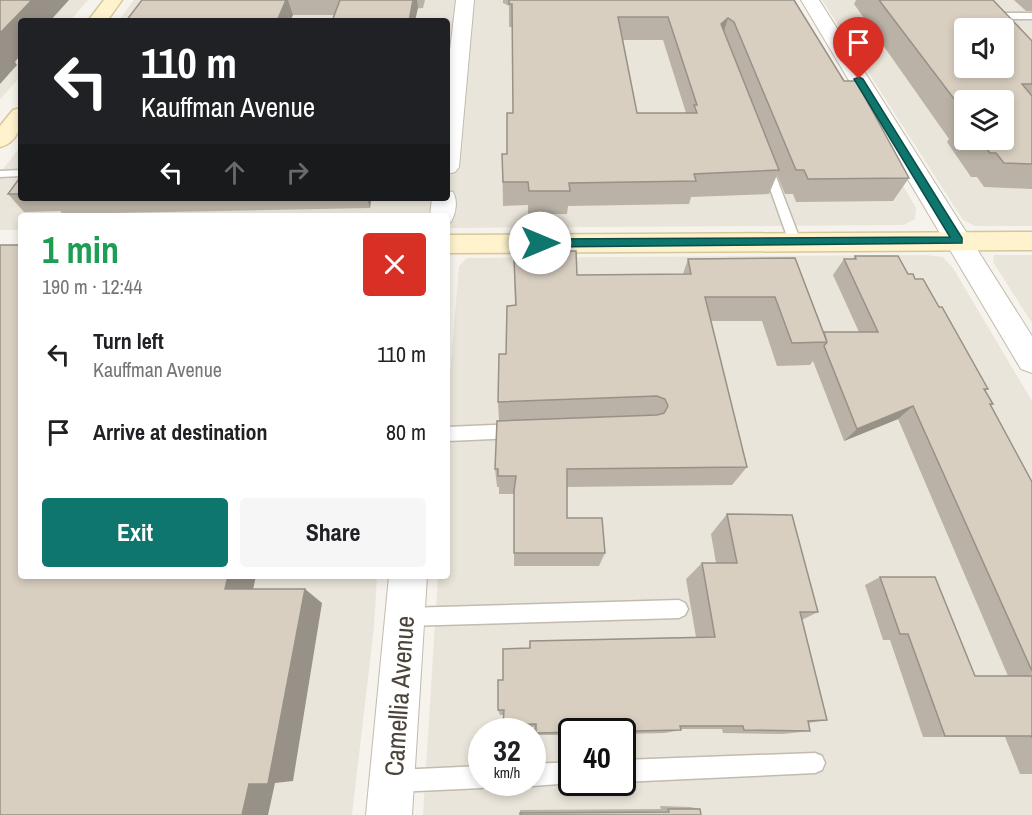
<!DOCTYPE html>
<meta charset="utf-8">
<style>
:root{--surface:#fff;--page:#f6f6f6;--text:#202124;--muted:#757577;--accent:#0f766e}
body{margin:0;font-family:"Archivo Narrow",sans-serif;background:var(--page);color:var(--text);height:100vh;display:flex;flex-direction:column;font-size:22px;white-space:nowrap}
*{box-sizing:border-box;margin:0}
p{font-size:20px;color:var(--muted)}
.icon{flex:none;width:33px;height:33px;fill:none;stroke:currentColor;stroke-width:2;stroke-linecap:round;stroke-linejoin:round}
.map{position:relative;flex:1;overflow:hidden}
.sheet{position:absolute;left:18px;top:213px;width:432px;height:366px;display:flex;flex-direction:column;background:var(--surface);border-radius:6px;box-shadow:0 3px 9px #0003}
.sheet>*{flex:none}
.top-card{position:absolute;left:18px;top:18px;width:432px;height:183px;border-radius:6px;box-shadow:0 3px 9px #0003;background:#202124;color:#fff;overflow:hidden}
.controls{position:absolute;left:954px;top:18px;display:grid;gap:12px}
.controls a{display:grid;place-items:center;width:60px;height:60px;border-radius:6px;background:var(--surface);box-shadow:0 3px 9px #0003;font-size:30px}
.speed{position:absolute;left:468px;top:718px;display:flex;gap:12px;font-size:30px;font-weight:700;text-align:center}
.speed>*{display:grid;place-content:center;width:78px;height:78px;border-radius:50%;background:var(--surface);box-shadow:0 3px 9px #0003;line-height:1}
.speed small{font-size:15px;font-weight:400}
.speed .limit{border:3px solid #111;border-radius:9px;background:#fff;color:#111}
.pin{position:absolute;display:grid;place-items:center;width:51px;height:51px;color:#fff;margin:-62px -26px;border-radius:50% 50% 50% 0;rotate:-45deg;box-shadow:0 0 6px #0007}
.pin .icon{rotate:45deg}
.me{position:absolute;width:66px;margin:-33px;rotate:90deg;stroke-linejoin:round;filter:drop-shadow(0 0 4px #0008)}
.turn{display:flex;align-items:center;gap:21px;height:126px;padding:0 24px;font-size:27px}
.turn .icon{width:78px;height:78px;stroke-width:2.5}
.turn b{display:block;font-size:42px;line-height:51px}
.lanes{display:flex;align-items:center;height:57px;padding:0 24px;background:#0003;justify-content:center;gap:30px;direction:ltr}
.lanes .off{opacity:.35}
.round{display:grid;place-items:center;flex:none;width:63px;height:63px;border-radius:6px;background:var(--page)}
.overview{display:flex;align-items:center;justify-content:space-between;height:102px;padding:0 24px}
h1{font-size:36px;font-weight:700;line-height:45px;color:#1e9e55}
.primary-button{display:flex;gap:12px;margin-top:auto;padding:12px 24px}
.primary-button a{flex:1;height:69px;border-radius:6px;background:var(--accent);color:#fff;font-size:24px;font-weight:700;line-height:69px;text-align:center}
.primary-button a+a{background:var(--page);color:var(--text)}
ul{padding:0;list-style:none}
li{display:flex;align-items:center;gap:18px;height:78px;padding:0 24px}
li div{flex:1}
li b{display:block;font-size:22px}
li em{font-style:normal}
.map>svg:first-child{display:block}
.residential{fill:#eae5da;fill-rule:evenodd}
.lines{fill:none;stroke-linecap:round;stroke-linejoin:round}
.lane-casing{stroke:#c2bbae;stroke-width:3}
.street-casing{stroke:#c2bbae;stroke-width:2}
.secondary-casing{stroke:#d6c79b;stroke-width:3}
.lane{fill:#fff;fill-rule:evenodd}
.street{fill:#fff;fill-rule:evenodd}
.secondary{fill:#fff3cd;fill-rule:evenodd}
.wall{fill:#bab2a6;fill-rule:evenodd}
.shaded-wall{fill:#979187}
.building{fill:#d8cfc1;stroke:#979187;stroke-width:1.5;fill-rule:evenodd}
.route{fill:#0f766e;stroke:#0a4d48;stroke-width:1.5}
.labels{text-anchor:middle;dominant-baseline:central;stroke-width:6;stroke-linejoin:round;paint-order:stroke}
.near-street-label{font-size:26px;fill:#4b4439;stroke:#fff}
</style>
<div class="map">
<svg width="1032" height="815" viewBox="0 0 1032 815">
<rect width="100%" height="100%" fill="#f6f3ec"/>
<g class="residential">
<polygon points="0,0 88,0 70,21 21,21 21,76 0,99"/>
<polygon points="134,0 795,0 916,208 915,219 904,225 447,228 447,216 21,216 21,230 0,230 0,173 21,146 21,198 447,198 447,21 118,21"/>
<path d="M822,0H1032V226H975L963,220ZM964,28H1004V68H964ZM964,100H1004V140H964Z"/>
<path d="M927,255L943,257L953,268L1032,401V815H423L438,576H447V408L459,266L467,258ZM482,732H532V783H482ZM572,732H622V783H572Z"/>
<polygon points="994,255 1032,255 1032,323 993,262"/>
<polygon points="0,262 21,576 377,576 374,627 352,815 0,815"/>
</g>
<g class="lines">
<defs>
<g id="lane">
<polygon points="1032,13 1032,19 1003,19 999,16 1003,13"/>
<polygon points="767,163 772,166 801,242 799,245 791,245 789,242 762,166"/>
<polygon points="21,170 21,176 0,177 0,171"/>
<polygon points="516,424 521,426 524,431 521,436 516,438 447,441 447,427"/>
<polygon points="679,600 685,603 688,609 685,615 679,618 405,626 398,624 396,617 398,610 405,608"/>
<polygon points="815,753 822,756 825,763 822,770 815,773 622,782 622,760"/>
<polygon points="572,762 572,783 573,783 532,786 526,783 532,783 532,764"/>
<polygon points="482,766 482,783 490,783 482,788 396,792 388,789 385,781 388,773 396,770"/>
</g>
<g id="street">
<polygon points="456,0 474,0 459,167 455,172 447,174 447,75"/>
<polygon points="801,0 819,0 1032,336 1032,373 1021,369"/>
<path d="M447,191L453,192C458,201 456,213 451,222L447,223V216H430L432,198H447Z"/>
<polygon points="389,576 427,576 412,815 366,815"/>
</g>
<g id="secondary">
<polygon points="104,0 122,0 107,21 88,21"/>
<path d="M21,108C21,126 19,142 0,147V126L13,110Z"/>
<polygon points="1032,232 1032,250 447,253 447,235"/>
</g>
</defs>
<use href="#lane" class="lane-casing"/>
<use href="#street" class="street-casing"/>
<use href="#secondary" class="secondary-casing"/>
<use href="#lane" class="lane"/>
<use href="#street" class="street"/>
<use href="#secondary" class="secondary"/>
</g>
<g class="wall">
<polygon points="142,0 425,0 423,8 335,15 293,15 290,21 126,21"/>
<path d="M503,0H794L844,81L909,178L893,201L796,202L793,194H785L777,175L769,194L691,197L689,204L568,206L567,214H528V205L503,206L502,154H507L513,113L512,27H509V6L503,3ZM623,40H663L686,113H637Z"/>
<path d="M856,0H993L1032,41V189L984,187L977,177H971L947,142L949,139L854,4ZM964,100L1004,140H964Z"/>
<polygon points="1014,0 1032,0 1032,11 1026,11"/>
<polygon points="21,176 21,198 377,198 377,200 371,200 370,208 63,214 60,211 24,212 8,194"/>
<polygon points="855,256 908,274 988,389 985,391 993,404 990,406 1032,482 1032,774 1020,774 1005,737 923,737 890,640 883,640 865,585 880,577 975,676 1008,676 898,419 844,441 813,361 810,365 777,366 762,321 711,321 747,467 732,485 567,487 567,518 605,553 599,566 514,566 514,494 499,494 499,487 497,487 495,469 499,421 498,402 515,305 514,259 577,275 683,274 688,259 795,258 824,332 859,332 833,275 844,259 853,259"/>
<polygon points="727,514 818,612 802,620 827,720 808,723 810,731 783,734 723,733 722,729 680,729 681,730 665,733 622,734 622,732 572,732 572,735 534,735 534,727 505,728 503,725 504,715 500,715 498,710 503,680 529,648 530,641 696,637 686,579 702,563 716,563 711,534"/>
<polygon points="660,806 690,807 700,809 701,815 520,815 520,810 661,809"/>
</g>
<g class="shaded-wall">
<polygon points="32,0 69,0 50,21 21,21 21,54 15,62 17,65 0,84 0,33"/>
<polygon points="286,0 288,0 293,15 290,21 277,21"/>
<polygon points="413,0 417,0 418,8 415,21 409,21"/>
<polygon points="728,18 721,41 721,24"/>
<polygon points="367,198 371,198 370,208"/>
<polygon points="913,406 898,419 844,441 857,429"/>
<polygon points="228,576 256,576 250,603 225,589"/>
<polygon points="305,589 322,603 293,781 275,783 268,815 242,815 246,792"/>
</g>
<g class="building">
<polygon points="0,0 32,0 0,33"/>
<polygon points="142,0 286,0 277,21 126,21"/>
<polygon points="340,0 413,0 409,21 332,21"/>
<path d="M509,0H794L844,81H856L909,178L808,179L804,170H796L734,22L728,18L721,24L779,170L694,174L696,181L569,183L570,191H529L528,182H503L502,154H507V113H513L512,4H509ZM618,17H668L697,105H694L697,113H637Z"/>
<path d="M879,0H993L1032,41V84H1022L1032,96V164L1004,163L996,153H990L980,140H1004V100H964V112ZM964,28H1004V68H964Z"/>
<polygon points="21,176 21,194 8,194"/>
<polygon points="0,245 21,245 21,576 228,576 225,589 305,589 268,784 249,784 242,815 0,815"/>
<polygon points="522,251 576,251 577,275 691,274 688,259 795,258 827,342 792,343 775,297 705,297 747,467 567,469 567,518 602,518 605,553 514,553 514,491 516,476 498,476 498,469 495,469 497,421 657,415 664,413 668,406 665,399 657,396 498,402 499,354 506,354 507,306 516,305 514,259"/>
<polygon points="855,256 898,256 908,274 913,274 915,279 923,279 939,307 942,307 988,389 984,389 993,404 990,404 1032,482 1032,671 913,406 857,429 824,346 827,342 824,332 878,332 844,259 856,259"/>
<polygon points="727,514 792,515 818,612 800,612 827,720 808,721 810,731 744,730 743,726 680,726 681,730 536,733 536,724 503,725 504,710 498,710 498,680 503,680 503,649 530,648 530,641 715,637 702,563 737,563"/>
<polygon points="880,577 935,577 975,676 1032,676 1032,738 1031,736 945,736 908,634 900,634"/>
<polygon points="668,809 700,809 701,815 520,815 520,813 669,812"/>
</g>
<polygon class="route" points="859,77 863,79 962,238 962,243 540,247 534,243 540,239 950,237 854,79"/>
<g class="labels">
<g class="near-street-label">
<text transform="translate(399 696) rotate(-86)">Camellia Avenue</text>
</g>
</g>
</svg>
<div class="controls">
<a><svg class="icon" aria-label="sound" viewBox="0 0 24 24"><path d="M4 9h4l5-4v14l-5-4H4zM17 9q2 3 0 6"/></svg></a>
<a><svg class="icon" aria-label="layers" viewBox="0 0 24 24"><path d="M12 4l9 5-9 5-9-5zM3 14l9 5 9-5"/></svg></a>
</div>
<div class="speed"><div>32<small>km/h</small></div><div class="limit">40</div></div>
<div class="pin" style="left:859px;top:79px;background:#d93025"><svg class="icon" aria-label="arrive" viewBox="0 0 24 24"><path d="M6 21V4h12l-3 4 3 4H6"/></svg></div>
<svg class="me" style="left:540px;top:243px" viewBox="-20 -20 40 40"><circle r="19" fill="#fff"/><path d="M0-13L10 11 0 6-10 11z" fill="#0f766e"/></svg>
<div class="top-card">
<div class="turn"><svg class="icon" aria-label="left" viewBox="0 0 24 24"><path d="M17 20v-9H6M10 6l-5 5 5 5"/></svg><div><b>110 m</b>Kauffman Avenue</div></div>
<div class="lanes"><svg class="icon" aria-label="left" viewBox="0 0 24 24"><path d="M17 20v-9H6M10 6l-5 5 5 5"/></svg><svg class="icon off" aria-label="ahead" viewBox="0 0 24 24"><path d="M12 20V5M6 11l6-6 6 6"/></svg><svg class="icon off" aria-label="right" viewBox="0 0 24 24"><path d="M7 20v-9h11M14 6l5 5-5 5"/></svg></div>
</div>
<section class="sheet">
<div class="overview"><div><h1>1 min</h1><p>190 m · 12:44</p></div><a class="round" style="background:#d93025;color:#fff"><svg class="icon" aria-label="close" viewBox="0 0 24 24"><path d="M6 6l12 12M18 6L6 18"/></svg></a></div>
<ul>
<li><svg class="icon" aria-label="left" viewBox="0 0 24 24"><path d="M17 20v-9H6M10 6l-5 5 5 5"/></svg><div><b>Turn left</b><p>Kauffman Avenue</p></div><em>110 m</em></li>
<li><svg class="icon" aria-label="arrive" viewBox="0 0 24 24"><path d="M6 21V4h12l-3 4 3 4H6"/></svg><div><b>Arrive at destination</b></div><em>80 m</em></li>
</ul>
<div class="primary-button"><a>Exit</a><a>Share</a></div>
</section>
</div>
